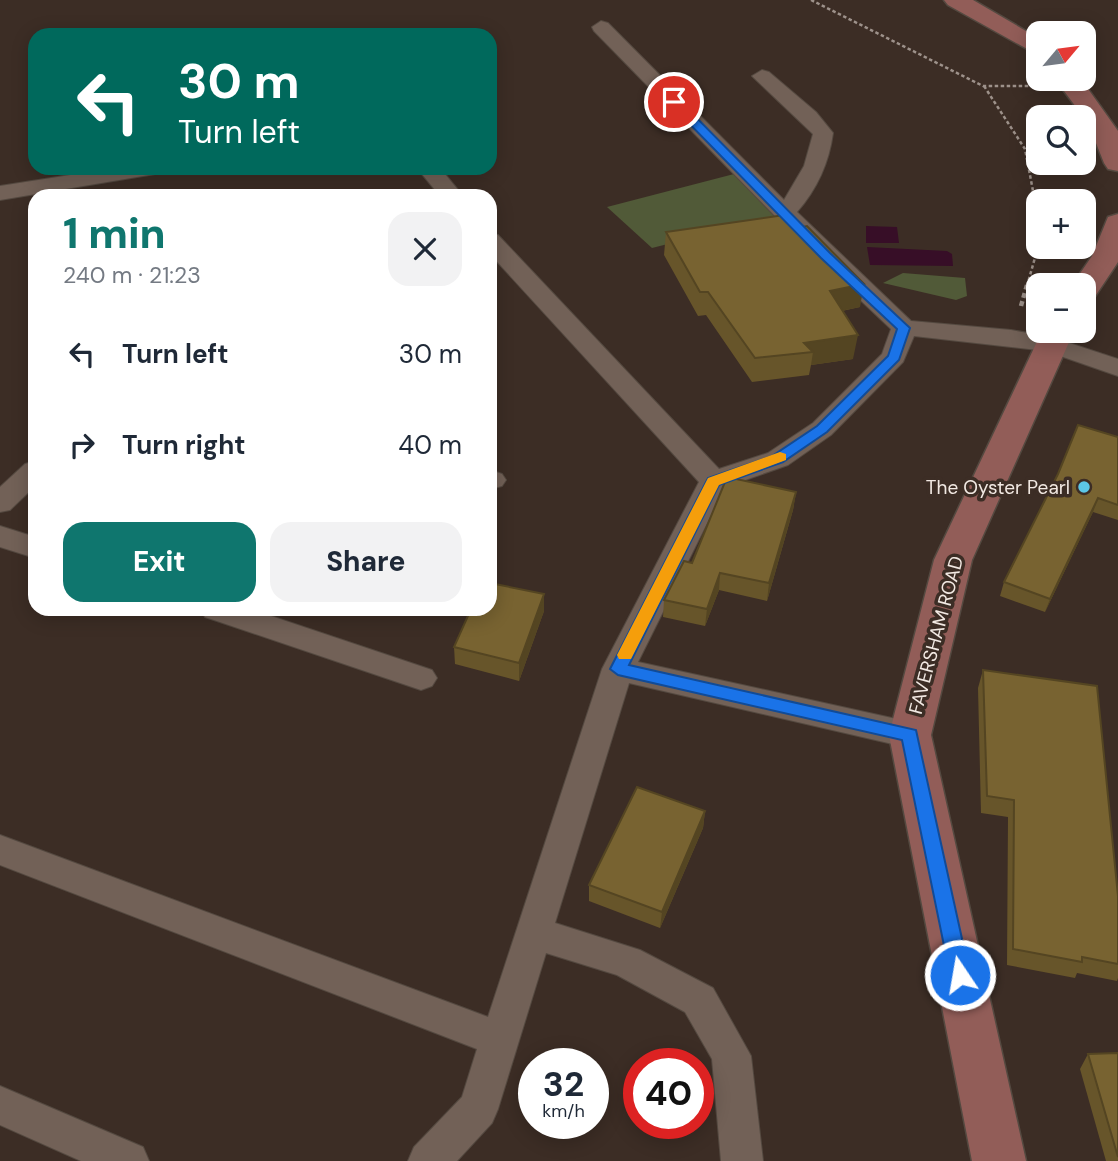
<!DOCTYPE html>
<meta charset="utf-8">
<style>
:root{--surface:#fff;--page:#f2f2f3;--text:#1f2937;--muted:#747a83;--accent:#0f766e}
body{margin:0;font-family:"DM Sans",sans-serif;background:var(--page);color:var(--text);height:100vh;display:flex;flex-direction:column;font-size:26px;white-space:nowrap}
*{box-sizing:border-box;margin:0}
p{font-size:23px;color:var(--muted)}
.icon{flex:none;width:38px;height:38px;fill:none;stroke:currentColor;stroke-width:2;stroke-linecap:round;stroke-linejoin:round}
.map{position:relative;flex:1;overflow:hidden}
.drawer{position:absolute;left:28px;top:189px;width:469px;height:427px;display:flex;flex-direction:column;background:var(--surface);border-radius:21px;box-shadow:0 4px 18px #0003}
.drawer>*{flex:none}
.banner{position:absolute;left:28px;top:28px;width:469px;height:147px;border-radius:21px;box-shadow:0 4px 18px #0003;background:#00695c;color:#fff;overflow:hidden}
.needle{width:46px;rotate:61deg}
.buttons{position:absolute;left:1026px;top:21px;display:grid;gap:14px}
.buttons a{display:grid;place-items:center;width:70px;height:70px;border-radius:14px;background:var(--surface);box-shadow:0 4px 18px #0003;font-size:35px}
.speed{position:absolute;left:518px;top:1048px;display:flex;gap:14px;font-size:35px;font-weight:700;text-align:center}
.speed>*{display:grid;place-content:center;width:91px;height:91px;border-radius:50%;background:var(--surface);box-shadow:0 4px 18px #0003;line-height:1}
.speed small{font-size:18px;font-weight:400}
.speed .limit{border:10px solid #d22;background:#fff;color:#111}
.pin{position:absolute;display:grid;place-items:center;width:60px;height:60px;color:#fff;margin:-30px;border:4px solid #fff;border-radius:50%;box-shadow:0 2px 7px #0007}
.me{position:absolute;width:77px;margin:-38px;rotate:348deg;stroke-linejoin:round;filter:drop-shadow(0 0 5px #0008)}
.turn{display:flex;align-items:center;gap:24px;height:147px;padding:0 35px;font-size:32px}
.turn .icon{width:91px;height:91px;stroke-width:2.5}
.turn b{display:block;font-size:49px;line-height:60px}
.round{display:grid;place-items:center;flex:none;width:74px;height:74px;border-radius:21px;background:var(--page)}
.overview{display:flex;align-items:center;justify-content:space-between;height:119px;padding:0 35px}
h1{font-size:42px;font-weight:800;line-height:52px;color:var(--accent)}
.button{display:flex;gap:14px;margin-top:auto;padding:14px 35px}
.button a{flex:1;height:80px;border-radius:21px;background:var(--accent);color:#fff;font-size:28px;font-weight:800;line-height:80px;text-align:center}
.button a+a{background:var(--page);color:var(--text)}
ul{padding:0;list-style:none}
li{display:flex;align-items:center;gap:21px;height:91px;padding:0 35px}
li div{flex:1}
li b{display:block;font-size:26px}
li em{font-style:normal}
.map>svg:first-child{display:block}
.green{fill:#515a38}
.water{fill:#370e27}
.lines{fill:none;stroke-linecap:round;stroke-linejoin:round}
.lane-casing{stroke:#544940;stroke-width:2}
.secondary-casing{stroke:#544940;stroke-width:3}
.path-far1{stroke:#9d918a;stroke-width:2.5;stroke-dasharray:3.5 2.5;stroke-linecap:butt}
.path{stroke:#9d918a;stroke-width:4.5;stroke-dasharray:5 3.5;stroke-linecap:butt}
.lane{fill:#726157;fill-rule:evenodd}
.secondary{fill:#925d58;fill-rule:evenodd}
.wall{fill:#67552a}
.shaded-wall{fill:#544522}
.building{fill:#786331;stroke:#544522;stroke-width:2}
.route{fill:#1a73e8;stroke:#114b97;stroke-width:2}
.slow{fill:#f59e0b}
.poi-dot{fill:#5cc7e7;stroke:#3c2d25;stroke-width:2.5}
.labels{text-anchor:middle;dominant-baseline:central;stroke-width:7;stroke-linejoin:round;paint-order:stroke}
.poi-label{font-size:19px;fill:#f2e9e3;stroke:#3c2d25;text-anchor:end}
.street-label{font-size:19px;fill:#f2e9e3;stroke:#3c2d25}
</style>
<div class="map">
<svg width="1118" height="1161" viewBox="0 0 1118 1161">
<rect width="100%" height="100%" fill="#3c2d25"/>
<g class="green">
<polygon points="734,174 778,216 652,248 607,207"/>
<polygon points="903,273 965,278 967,296 956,300 883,283"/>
</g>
<g class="water">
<polygon points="866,226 897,227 899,243 866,243"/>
<polygon points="867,247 947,251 952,254 953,266 870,265"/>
</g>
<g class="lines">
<defs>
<g id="lane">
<path d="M601,21L608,23L784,200L804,166L813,134L752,76L762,70L769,72L816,112L833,133C829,163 817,189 797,212L911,321L1011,330L1051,337L1118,359V376L1046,351L914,336L903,362L831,435L788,465L725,487L638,662L910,722L922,726L926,735L922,744L910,748L629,683L555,923L640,950L713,988L751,1056L763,1161H721L712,1059L685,1012L617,975L546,953L498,1109L492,1123L457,1161H408L414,1147L462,1097L477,1049L0,865V835L488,1017L602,669L699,482L490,254V233L498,235L719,469L768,453L813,423L882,354L891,329L818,260L594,31L592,27Z"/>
<polygon points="115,168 166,168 155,174 0,200 0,186"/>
<polygon points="417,168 440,168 463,196 440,196"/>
<polygon points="35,461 35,486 10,510 0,512 0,487 25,464"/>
<polygon points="490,470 502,474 506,480 502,486 490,489"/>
<polygon points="0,526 35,537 35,558 0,547"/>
<polygon points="201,609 250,609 432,670 437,678 432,686 421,690 205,617"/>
<polygon points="0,1086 143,1147 149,1161 81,1161 0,1125"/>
</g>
<g id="secondary">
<polygon points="944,0 973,0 1038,38 1038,55 948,5"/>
<polygon points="1055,79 1081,79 1118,131 1118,171 1108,169 1104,163 1088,123"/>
<polygon points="1118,214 1118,262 1094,298 1083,300 1083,285 1072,285 1092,256 1108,217"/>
<polygon points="1042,331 1074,331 972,560 931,735 1026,1161 972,1161 889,735 934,560"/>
</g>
</defs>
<use href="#lane" class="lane-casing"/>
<use href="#secondary" class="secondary-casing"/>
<g class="path-far1">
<polyline points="811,0 983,86 1034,86"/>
<polyline points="984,86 1025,149 1038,217"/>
<polyline points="1027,286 1038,247"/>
</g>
<polyline class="path" points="1021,306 1027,285"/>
<use href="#lane" class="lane"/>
<use href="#secondary" class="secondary"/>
</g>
<g class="wall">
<polygon points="666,232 860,307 842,311 853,359 811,365 809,375 752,382 706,315 698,316 664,255"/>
<polygon points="1118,437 1118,520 1093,512 1045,612 1000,596 1004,582"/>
<polygon points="796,492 793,510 767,601 719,590 705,626 663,617 664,600 692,563"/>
<polygon points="544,594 544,611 519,681 455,664 454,647"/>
<polygon points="983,670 1118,896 1118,978 1117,981 1077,973 1075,978 1007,965 1008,817 981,813 978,688"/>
<polygon points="705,811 703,828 660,928 589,901 589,885"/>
<polygon points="1118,1053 1118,1161 1106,1161 1080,1069 1088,1054"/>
</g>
<g class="shaded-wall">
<polygon points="864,284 860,307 826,314 830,291"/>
<polygon points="858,335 853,359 811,365 813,352 804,343"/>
<polygon points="796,492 793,510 767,601 769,583"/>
<polygon points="1098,498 1093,512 1045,612 1050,599"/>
<polygon points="720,573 719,590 705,626 707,609"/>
<polygon points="544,594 544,611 519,681 519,663"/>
<polygon points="705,811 703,828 660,928 662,912"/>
</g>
<g class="building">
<polygon points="791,214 803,227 807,226 864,284 830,291 858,335 804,343 813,352 755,358 708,292 700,292 666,232"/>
<polygon points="1078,425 1118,437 1118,505 1098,498 1050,599 1004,582 1058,474"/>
<polygon points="727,477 796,492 769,583 720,573 707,609 664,600 684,561 692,563"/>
<polygon points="490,583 544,594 519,663 454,647 471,609 490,609"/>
<polygon points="983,670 1097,686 1118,896 1118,964 1082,957 1082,962 1013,949 1014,800 987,796"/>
<polygon points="637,787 705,811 662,912 589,885"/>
<polygon points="1118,1053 1118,1157 1088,1054"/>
</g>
<polygon class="route" points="670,99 678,99 830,253 910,328 899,360 827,432 783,462 719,485 629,665 916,730 970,975 968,981 960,984 953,981 950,975 902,740 618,675 610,669 708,478 772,456 817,426 888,356 897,329 821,258 670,104"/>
<polygon class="slow" points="780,452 786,454 786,460 719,485 631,659 619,659 617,655 708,478"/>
<circle class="poi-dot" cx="1084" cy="487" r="7"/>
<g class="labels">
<g class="poi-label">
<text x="1070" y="487">The Oyster Pearl</text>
</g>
<g class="street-label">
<text transform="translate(936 635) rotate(-75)">FAVERSHAM ROAD</text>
</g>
</g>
</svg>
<div class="buttons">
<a><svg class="needle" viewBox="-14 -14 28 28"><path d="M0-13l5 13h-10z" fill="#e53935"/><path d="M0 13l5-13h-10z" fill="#747a83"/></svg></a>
<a><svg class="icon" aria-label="search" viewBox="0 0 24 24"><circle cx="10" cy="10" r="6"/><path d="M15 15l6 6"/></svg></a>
<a>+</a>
<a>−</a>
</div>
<div class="speed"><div>32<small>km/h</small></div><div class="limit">40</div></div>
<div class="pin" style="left:674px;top:102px;background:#d93025"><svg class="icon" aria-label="arrive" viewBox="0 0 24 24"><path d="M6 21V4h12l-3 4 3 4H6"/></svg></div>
<svg class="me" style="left:960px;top:975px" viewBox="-20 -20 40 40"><circle r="17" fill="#1a73e8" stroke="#fff" stroke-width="3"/><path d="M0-11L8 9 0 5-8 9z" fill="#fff"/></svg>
<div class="banner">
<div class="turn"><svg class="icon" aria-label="left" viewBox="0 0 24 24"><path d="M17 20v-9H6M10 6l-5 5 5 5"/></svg><div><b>30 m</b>Turn left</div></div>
</div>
<section class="drawer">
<div class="overview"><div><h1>1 min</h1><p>240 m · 21:23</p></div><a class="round"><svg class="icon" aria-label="close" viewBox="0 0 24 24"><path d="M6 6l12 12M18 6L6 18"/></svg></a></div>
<ul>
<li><svg class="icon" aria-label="left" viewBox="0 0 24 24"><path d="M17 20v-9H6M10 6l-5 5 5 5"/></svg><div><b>Turn left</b></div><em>30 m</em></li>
<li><svg class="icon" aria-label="right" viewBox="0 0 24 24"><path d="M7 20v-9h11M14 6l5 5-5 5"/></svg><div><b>Turn right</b></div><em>40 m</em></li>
</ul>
<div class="button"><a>Exit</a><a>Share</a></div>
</section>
</div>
